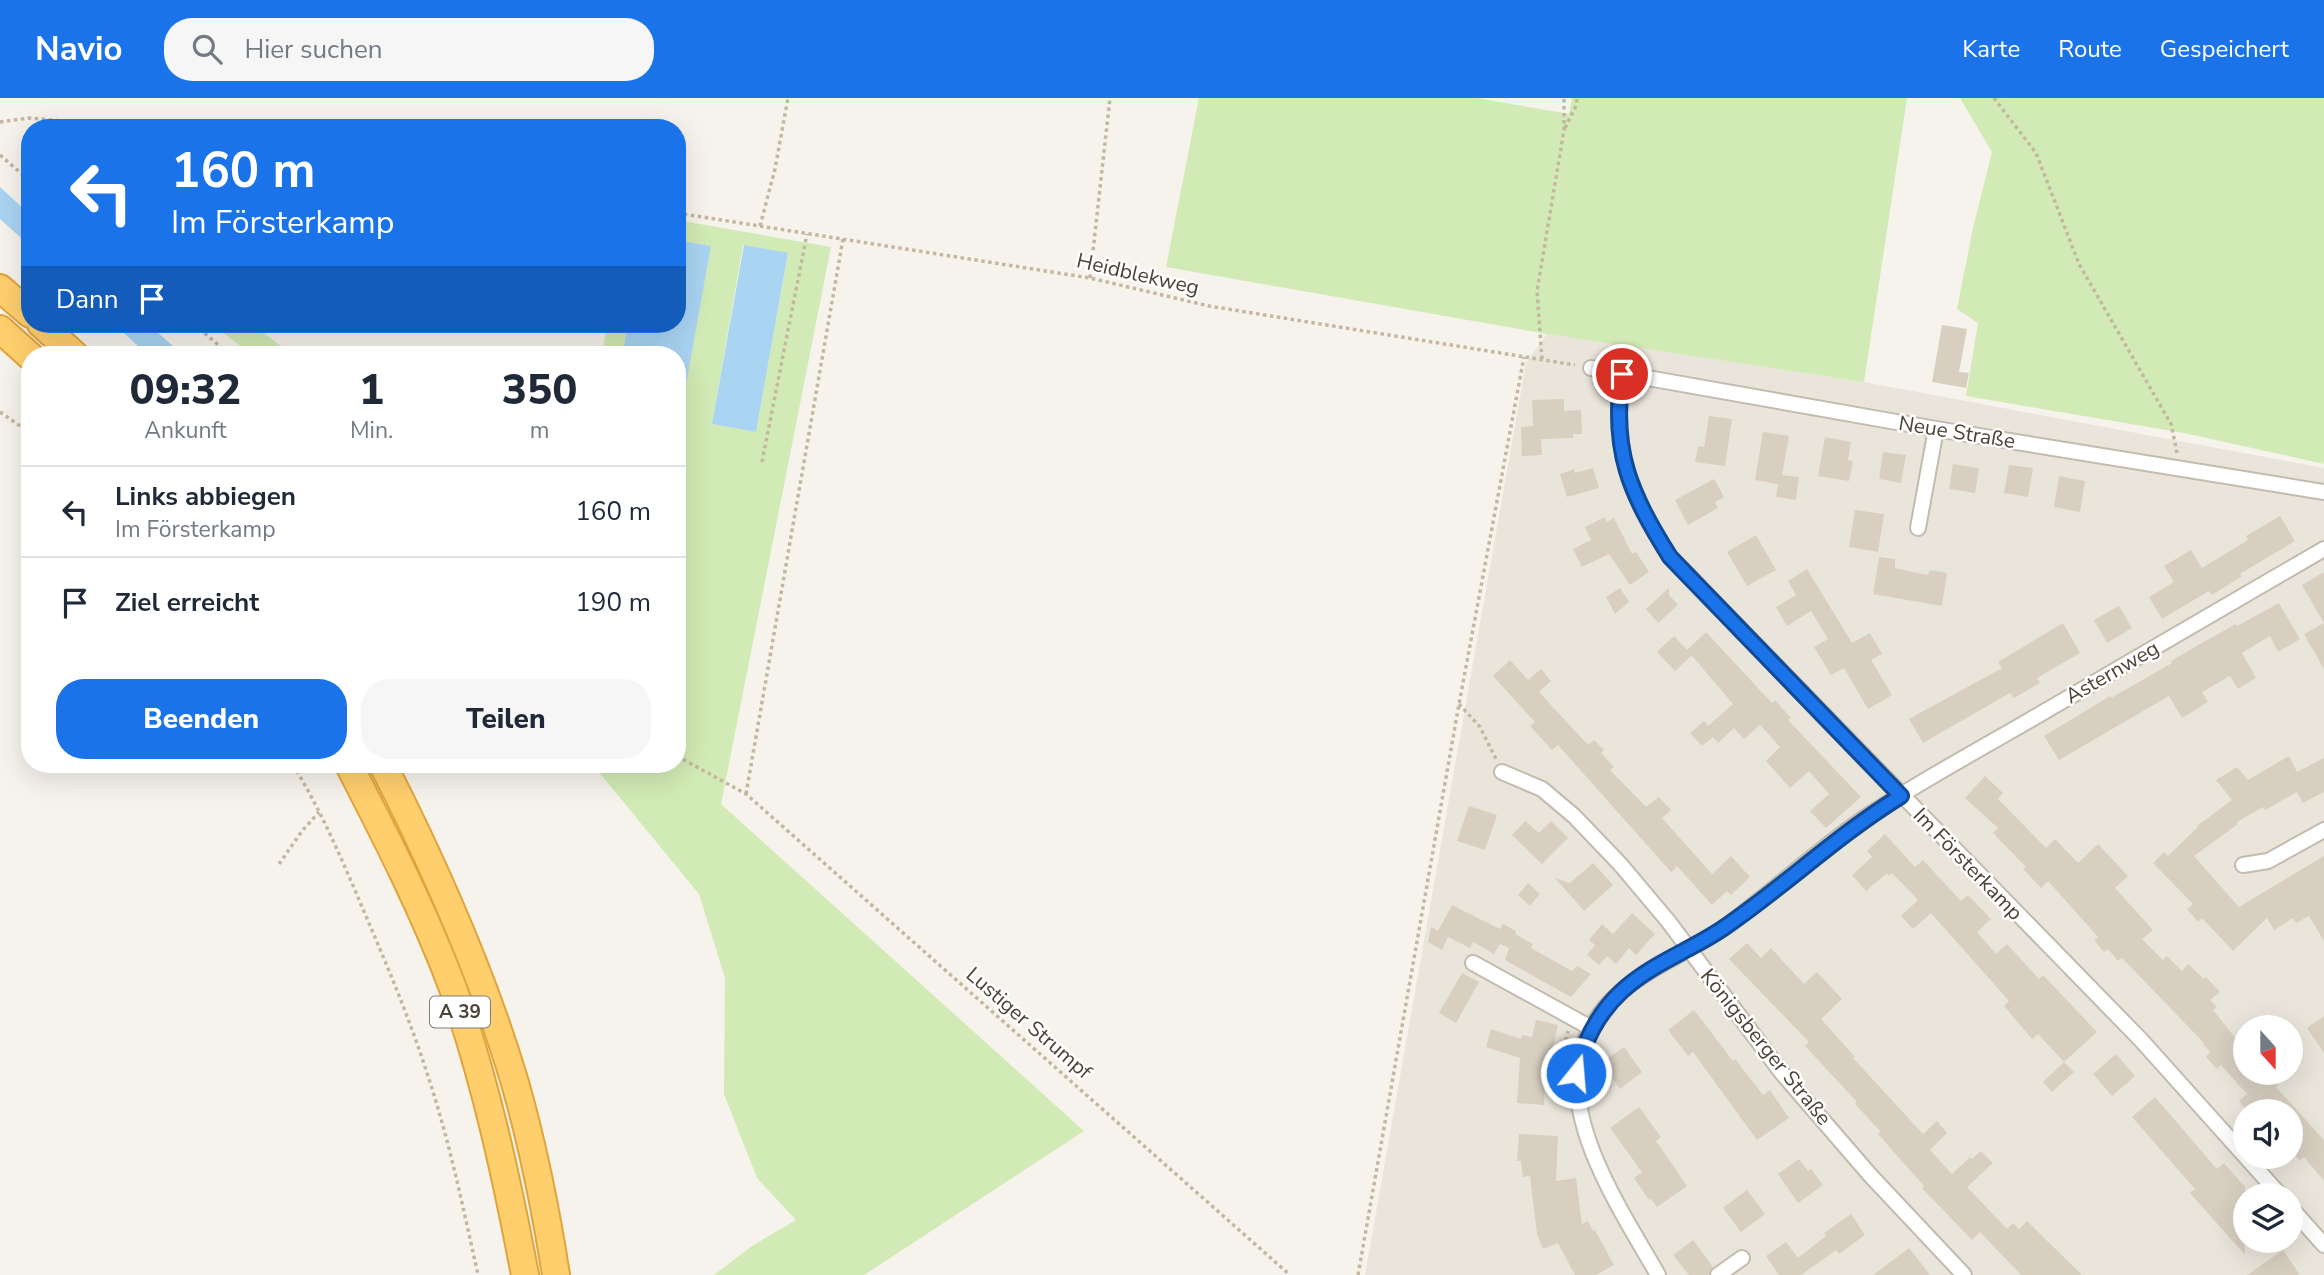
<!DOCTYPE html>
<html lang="de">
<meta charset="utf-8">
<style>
:root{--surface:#fff;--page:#f6f6f7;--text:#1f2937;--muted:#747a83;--line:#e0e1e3;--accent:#1a73e8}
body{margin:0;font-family:"Nunito Sans",sans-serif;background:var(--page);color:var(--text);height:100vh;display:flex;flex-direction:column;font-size:26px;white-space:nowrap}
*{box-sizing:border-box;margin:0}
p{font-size:23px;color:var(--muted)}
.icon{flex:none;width:38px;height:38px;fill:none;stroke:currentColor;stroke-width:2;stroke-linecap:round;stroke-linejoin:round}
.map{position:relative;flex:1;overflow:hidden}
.drawer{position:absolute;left:21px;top:248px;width:665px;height:427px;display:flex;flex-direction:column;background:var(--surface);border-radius:28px;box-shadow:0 7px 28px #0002}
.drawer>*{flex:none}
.guide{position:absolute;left:21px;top:21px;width:665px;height:214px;border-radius:28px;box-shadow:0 7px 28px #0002;background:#1a73e8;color:#fff;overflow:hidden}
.needle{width:46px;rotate:159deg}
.controls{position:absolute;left:2233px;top:917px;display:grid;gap:14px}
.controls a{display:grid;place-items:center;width:70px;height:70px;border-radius:50%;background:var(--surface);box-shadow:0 7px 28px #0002;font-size:35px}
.pin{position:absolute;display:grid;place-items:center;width:60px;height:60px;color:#fff;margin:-30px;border:4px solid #fff;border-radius:50%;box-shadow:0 2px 7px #0007}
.me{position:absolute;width:77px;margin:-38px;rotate:17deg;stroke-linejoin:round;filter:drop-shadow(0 0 5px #0008)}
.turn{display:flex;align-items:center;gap:24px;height:147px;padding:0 35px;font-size:32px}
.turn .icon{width:91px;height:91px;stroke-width:2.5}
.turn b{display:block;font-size:49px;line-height:60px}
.then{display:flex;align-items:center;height:66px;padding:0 35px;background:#0003;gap:14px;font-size:26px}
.eta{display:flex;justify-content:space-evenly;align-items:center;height:119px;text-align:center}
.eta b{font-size:42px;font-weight:800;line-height:49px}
.button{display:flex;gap:14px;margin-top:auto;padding:14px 35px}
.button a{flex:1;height:80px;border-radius:28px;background:var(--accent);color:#fff;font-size:28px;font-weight:800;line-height:80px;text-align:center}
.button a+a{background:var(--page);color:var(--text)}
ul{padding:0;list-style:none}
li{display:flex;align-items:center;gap:21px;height:91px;padding:0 35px;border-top:2px solid var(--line)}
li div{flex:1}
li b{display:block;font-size:26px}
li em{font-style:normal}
header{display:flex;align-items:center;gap:42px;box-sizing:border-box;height:98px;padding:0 35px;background:var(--accent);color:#fff}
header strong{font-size:33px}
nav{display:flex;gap:38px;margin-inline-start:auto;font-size:24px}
.search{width:490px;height:63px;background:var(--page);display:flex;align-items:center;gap:18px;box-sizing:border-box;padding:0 24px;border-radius:28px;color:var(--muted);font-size:26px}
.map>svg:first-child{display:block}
.residential{fill:#eae5da;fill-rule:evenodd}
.green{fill:#d2eab5;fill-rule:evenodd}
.water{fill:#a9d4f2}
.building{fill:#d8cfc1}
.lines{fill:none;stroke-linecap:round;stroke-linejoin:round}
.minor-casing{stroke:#c2bbae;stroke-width:18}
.motorway-casing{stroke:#e0a43c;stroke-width:30}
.path{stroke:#c4b79f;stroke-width:3.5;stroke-dasharray:3.5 3.5;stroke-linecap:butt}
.minor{stroke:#fff;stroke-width:14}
.motorway{stroke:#ffcf6e;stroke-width:26}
.route-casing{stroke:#114b97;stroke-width:18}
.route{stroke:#1a73e8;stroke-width:12}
.labels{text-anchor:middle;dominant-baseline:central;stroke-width:5;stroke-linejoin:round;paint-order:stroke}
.shield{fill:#fff;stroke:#817c74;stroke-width:2}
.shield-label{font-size:19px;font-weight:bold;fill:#4b4439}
.street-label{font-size:21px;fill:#4b4439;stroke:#fff}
</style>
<header>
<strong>Navio</strong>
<div class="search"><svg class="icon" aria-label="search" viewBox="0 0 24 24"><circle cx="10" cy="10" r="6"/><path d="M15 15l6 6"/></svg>Hier suchen</div>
<nav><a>Karte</a><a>Route</a><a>Gespeichert</a></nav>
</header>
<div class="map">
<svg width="2324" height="1177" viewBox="0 0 2324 1177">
<rect width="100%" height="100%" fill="#f6f3ec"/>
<path class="residential" d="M1547,236L1864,284L2324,370V1177H1365L1526,265ZM2245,929H2291V975H2245ZM2245,1013H2291V1059H2245ZM2245,1097H2291V1143H2245Z"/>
<g class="green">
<polygon points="1199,0 1476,0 1569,16 1572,0 1907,0 1864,284 1547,236 1166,169"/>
<polygon points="1960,0 2324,0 2324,366 2184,335 1966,298 1978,225 1957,211 1973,130 1992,54"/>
<path d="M677,122L831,149L721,706L1084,1033L864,1177H714L752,1148L796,1122L757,1080L724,996L725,880L699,796L593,667H677V291L684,292L711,148L677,142ZM743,147L788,156L756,334L712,326Z"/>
<polygon points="211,226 253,226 292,257 244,257 242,249"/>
<polygon points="607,226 628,226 622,257 602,257"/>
</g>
<g class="water">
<polygon points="0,89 30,117 30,148 0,121"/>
<polygon points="677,142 711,148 685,292 677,291 677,257 622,257 628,226 677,226"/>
<polygon points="744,147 788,155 756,334 712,326"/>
<polygon points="114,226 148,226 183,257 148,257"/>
</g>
<g class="building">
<polygon points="1942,227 1967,231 1959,274 1969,275 1966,290 1932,284"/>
<polygon points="1564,301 1564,313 1581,312 1582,336 1573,336 1573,340 1541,341 1542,357 1522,358 1521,329 1533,328 1532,302"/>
<polygon points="1709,318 1732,321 1725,368 1695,364 1698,348 1704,349"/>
<polygon points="1763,334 1789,338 1782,377 1799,379 1796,402 1776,399 1778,386 1755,382"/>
<polygon points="1825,339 1851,344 1848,362 1853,363 1849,383 1818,378"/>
<polygon points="1883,354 1906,357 1901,385 1879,381"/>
<polygon points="1953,366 1979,370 1975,395 1949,391"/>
<polygon points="2009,367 2033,370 2028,399 2004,395"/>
<polygon points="1593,370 1599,390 1567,399 1560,376 1574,371 1575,375"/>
<polygon points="2059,378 2085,383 2080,414 2054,409"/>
<polygon points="1714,381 1724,399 1715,404 1718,410 1688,427 1675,402"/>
<polygon points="1855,412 1884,416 1878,454 1849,449"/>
<polygon points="2280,418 2295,443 2240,476 2242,478 2212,497 2209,493 2162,521 2149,499 2174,484 2164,468 2191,452 2202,470 2248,442 2246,438"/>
<polygon points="1605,419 1607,424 1614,420 1632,456 1636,454 1649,474 1630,487 1609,456 1582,469 1573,451 1591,442 1585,429"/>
<polygon points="1756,437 1776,472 1747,488 1727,454"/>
<polygon points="1879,459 1895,461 1895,470 1927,477 1930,472 1947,475 1942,508 1873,496"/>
<polygon points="1807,471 1852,545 1870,535 1882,556 1871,562 1892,597 1868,611 1844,570 1831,577 1814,549 1828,541 1811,513 1787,528 1776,509 1796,497 1788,483"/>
<polygon points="2324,474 2324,571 2304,536 2324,525 2302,487"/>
<polygon points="1620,490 1629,504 1615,516 1606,499"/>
<polygon points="1669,490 1669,497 1678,507 1658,525 1646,511"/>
<polygon points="2279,505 2300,541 2278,554 2270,538 2242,555 2256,580 2238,591 2230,578 2202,594 2208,604 2182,620 2169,598 2059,662 2044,638 2110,598 2111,600 2172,565 2171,563 2193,550 2236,526 2237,528"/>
<polygon points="2119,508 2132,530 2107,545 2094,522"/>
<polygon points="2063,525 2080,555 2037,580 2040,585 2014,600 2010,595 1923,645 1909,621 2002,570 1998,564"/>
<polygon points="1706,534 1772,605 1775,602 1791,620 1788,622 1861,699 1826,730 1810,713 1829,696 1809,673 1790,690 1766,663 1780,649 1760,627 1744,641 1734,630 1718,645 1713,639 1702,648 1690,635 1704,623 1708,628 1733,606 1687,552"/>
<polygon points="1674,538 1692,557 1675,573 1657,554"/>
<polygon points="1510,562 1528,582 1541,571 1551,583 1539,594 1588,647 1594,642 1604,652 1601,655 1614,669 1610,672 1646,709 1659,699 1671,712 1662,720 1712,776 1731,758 1750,779 1731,797 1727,793 1712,807 1677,768 1671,774 1558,647 1552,652 1530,628 1535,624 1493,578"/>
<polygon points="2289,658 2297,674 2324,660 2324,694 2303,705 2297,694 2265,712 2263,709 2237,724 2238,726 2194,758 2239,809 2324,758 2324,843 2309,818 2296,825 2293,820 2274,832 2267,820 2233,853 2202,820 2198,824 2187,811 2193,806 2153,765 2164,754 2168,758 2198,729 2197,728 2232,702 2216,682 2237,669 2248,682"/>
<polygon points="1985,678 2003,695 1998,701 2046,750 2055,741 2078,765 2098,746 2128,778 2115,790 2153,832 2142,841 2163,862 2167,858 2182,873 2188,866 2204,881 2206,879 2220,894 2210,902 2217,909 2213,912 2245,952 2245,975 2267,975 2278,987 2276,989 2324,1042 2324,1083 2304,1059 2300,1063 2291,1053 2291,1013 2247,1013 2239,1003 2247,996 2221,967 2217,971 2206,959 2210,954 2203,946 2204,945 2122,860 2118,863 2108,851 2104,854 2094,842 2098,839 2048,783 2041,790 2023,771 2026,769 1993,735 1998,730 1965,700"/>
<polygon points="1469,708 1497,717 1485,752 1457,743"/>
<polygon points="1525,723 1539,735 1551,723 1568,740 1542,766 1512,737"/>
<polygon points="1885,736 1915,769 1923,762 1961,803 1968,797 1991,821 1977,834 1996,856 2007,846 2039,881 2043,877 2097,934 2064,964 2038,936 2032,941 2004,908 2009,903 1931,815 1913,831 1901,818 1918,802 1892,775 1889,778 1887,775 1866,793 1852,777 1872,759 1867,753"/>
<polygon points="1593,765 1613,787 1584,813 1555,780 1570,785"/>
<polygon points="1528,785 1540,796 1530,808 1518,797"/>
<polygon points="1452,807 1500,831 1503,826 1516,833 1515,836 1533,846 1531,850 1572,873 1577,868 1591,876 1571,899 1505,862 1509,850 1500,846 1494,856 1473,844 1470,850 1448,839 1442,852 1428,844 1431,829 1438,833"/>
<polygon points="1632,815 1655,836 1636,857 1629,850 1616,866 1607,858 1599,867 1587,857 1595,847 1589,842 1602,826 1613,836"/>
<polygon points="1747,845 1761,860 1771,850 1804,886 1817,874 1842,901 1821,921 1855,959 1853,960 1923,1036 1937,1023 1947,1035 1930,1052 1952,1076 1970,1059 1972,1061 1981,1053 1993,1065 1967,1089 2007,1131 2013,1125 2019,1131 2027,1123 2082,1177 2021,1177 1980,1134 1972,1142 1922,1090 1924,1088 1878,1036 1881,1034 1855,1006 1857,1004 1805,948 1809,944 1729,861"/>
<polygon points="1462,875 1479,884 1456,925 1439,915"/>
<polygon points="1694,912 1733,963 1735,961 1763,997 1770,992 1789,1020 1757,1042 1693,954 1688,958 1668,932"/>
<polygon points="2324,918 2324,955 2307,930"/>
<polygon points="1536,922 1558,927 1550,963 1546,962 1544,1007 1517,1005 1520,960 1486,949 1491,931 1521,941 1522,937 1532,939"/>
<polygon points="1624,949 1642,974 1620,991 1601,965"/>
<polygon points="2116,956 2135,978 2112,998 2093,976"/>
<polygon points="2064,964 2074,974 2052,994 2043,984"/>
<polygon points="2155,999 2217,1071 2224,1065 2245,1089 2245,1157 2190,1095 2195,1091 2132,1019"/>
<polygon points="1639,1009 1661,1039 1656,1043 1687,1088 1657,1109 1651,1101 1649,1102 1634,1080 1642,1074 1610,1030"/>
<polygon points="1519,1036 1558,1038 1556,1083 1576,1080 1582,1126 1588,1123 1593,1133 1595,1132 1614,1167 1596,1177 1575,1177 1558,1145 1543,1151 1537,1136 1530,1078 1523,1079 1521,1063 1517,1063"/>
<polygon points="1799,1061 1808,1073 1811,1071 1823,1087 1798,1105 1778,1076"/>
<polygon points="1747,1092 1765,1116 1741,1134 1723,1110"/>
<polygon points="1851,1116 1865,1137 1839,1156 1836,1152 1801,1177 1779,1177 1766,1158 1786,1144 1798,1160 1826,1138 1824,1135"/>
<polygon points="1693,1142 1713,1169 1708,1177 1689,1177 1673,1157"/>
<polygon points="1909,1150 1930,1177 1873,1177"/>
<polygon points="2283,1152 2300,1177 2247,1177"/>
</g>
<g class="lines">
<defs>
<g id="minor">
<polyline points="1591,270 1936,331 2324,394"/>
<path d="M1622,276C1611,353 1630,395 1670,459L2141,942L2280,1097"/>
<polyline points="1918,430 1936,331"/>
<polyline points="1502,674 1542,691 1574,718 1620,766 1668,823 1782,975 1870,1077 1964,1177"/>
<polyline points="2243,767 2268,763 2324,732"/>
<polyline points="1473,865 1591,930"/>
<polyline points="2291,1110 2324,1147"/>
<path d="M1658,1177C1624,1117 1561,1025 1581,954C1602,882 1672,867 1725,829C1773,794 1817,752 1866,719C1919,684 1975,654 2030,622C2128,565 2226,508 2324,451"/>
<polyline points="1718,1177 1742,1160"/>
</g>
<g id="motorway">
<polyline points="0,190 30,216"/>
<polyline points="41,226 75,257"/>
<polyline points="0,231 30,258"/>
<path d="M349,667C387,741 425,815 454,893C486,985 507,1082 525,1177"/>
<path d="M383,667C435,769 482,874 515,985C533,1048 546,1113 556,1177"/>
</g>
</defs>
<use href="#minor" class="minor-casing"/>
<use href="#motorway" class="motorway-casing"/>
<g class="path">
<polyline points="1994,0 2036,55 2079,166 2171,326 2177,355"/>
<polyline points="0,24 29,20 144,30"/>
<polyline points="1565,30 1576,8 1577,0"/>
<polyline points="0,57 30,83"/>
<polyline points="677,115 1090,180 1209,208 1575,267"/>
<polyline points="760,128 775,71 788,0"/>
<polyline points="1090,180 1110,0"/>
<polyline points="194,226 230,257"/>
<polyline points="1542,261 1537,193 1564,32 1564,0"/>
<polyline points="0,314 30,335"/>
<polyline points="762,364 807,136"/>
<polyline points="1459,606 1480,629 1496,661"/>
<polyline points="677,658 746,696 1290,1177"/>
<path d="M293,667C321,712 342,762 363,811C386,865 409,919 427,975C449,1041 463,1109 478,1177"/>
<polyline points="746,696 843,141"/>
<polyline points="279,766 302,733 319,714"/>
<polyline points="1560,984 1561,964 1568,933"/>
<polyline points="1358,1177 1459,606 1524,259"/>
</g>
<use href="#minor" class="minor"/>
<use href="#motorway" class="motorway"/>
</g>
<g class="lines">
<defs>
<path id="route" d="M1576,975C1584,943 1597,916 1622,893C1651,866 1689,853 1722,831C1784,789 1836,738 1901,698L1670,459C1630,395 1611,353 1622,276"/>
</defs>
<use href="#route" class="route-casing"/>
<use href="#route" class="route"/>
</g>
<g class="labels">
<rect class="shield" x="430" y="898.5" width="60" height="31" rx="5"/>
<g class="shield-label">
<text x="460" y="914">A 39</text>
</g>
<g class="street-label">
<text transform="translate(1138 176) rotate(13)">Heidblekweg</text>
<text transform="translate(1957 334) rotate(9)">Neue Straße</text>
<text transform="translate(2112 574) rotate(-30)">Asternweg</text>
<text transform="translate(1968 766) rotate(46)">Im Försterkamp</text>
<text transform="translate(1029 925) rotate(41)">Lustiger Strumpf</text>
<text transform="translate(1766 949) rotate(51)">Königsberger Straße</text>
</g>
</g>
</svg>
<div class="controls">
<a><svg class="needle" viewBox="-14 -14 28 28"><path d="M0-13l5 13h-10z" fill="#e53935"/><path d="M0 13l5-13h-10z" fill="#747a83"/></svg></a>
<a><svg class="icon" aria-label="sound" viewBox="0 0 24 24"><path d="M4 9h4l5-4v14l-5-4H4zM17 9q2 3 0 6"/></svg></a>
<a><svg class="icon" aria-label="layers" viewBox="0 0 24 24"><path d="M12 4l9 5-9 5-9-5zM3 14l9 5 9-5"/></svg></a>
</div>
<div class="pin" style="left:1622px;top:276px;background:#d93025"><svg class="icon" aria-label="arrive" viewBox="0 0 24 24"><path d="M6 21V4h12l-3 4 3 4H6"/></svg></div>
<svg class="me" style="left:1576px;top:975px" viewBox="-20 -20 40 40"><circle r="17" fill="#1a73e8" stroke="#fff" stroke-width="3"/><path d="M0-11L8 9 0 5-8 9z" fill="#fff"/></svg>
<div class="guide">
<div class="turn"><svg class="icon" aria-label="left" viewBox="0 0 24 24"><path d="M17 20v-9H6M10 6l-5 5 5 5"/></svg><div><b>160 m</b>Im Försterkamp</div></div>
<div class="then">Dann<svg class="icon" aria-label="arrive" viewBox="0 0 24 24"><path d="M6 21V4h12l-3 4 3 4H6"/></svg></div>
</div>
<section class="drawer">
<div class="eta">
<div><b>09:32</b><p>Ankunft</p></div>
<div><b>1</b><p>Min.</p></div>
<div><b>350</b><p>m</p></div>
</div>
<ul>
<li><svg class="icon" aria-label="left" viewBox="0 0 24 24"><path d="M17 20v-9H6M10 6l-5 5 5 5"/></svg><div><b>Links abbiegen</b><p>Im Försterkamp</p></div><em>160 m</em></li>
<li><svg class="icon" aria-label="arrive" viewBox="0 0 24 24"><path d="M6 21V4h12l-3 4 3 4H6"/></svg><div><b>Ziel erreicht</b></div><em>190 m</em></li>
</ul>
<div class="button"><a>Beenden</a><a>Teilen</a></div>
</section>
</div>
